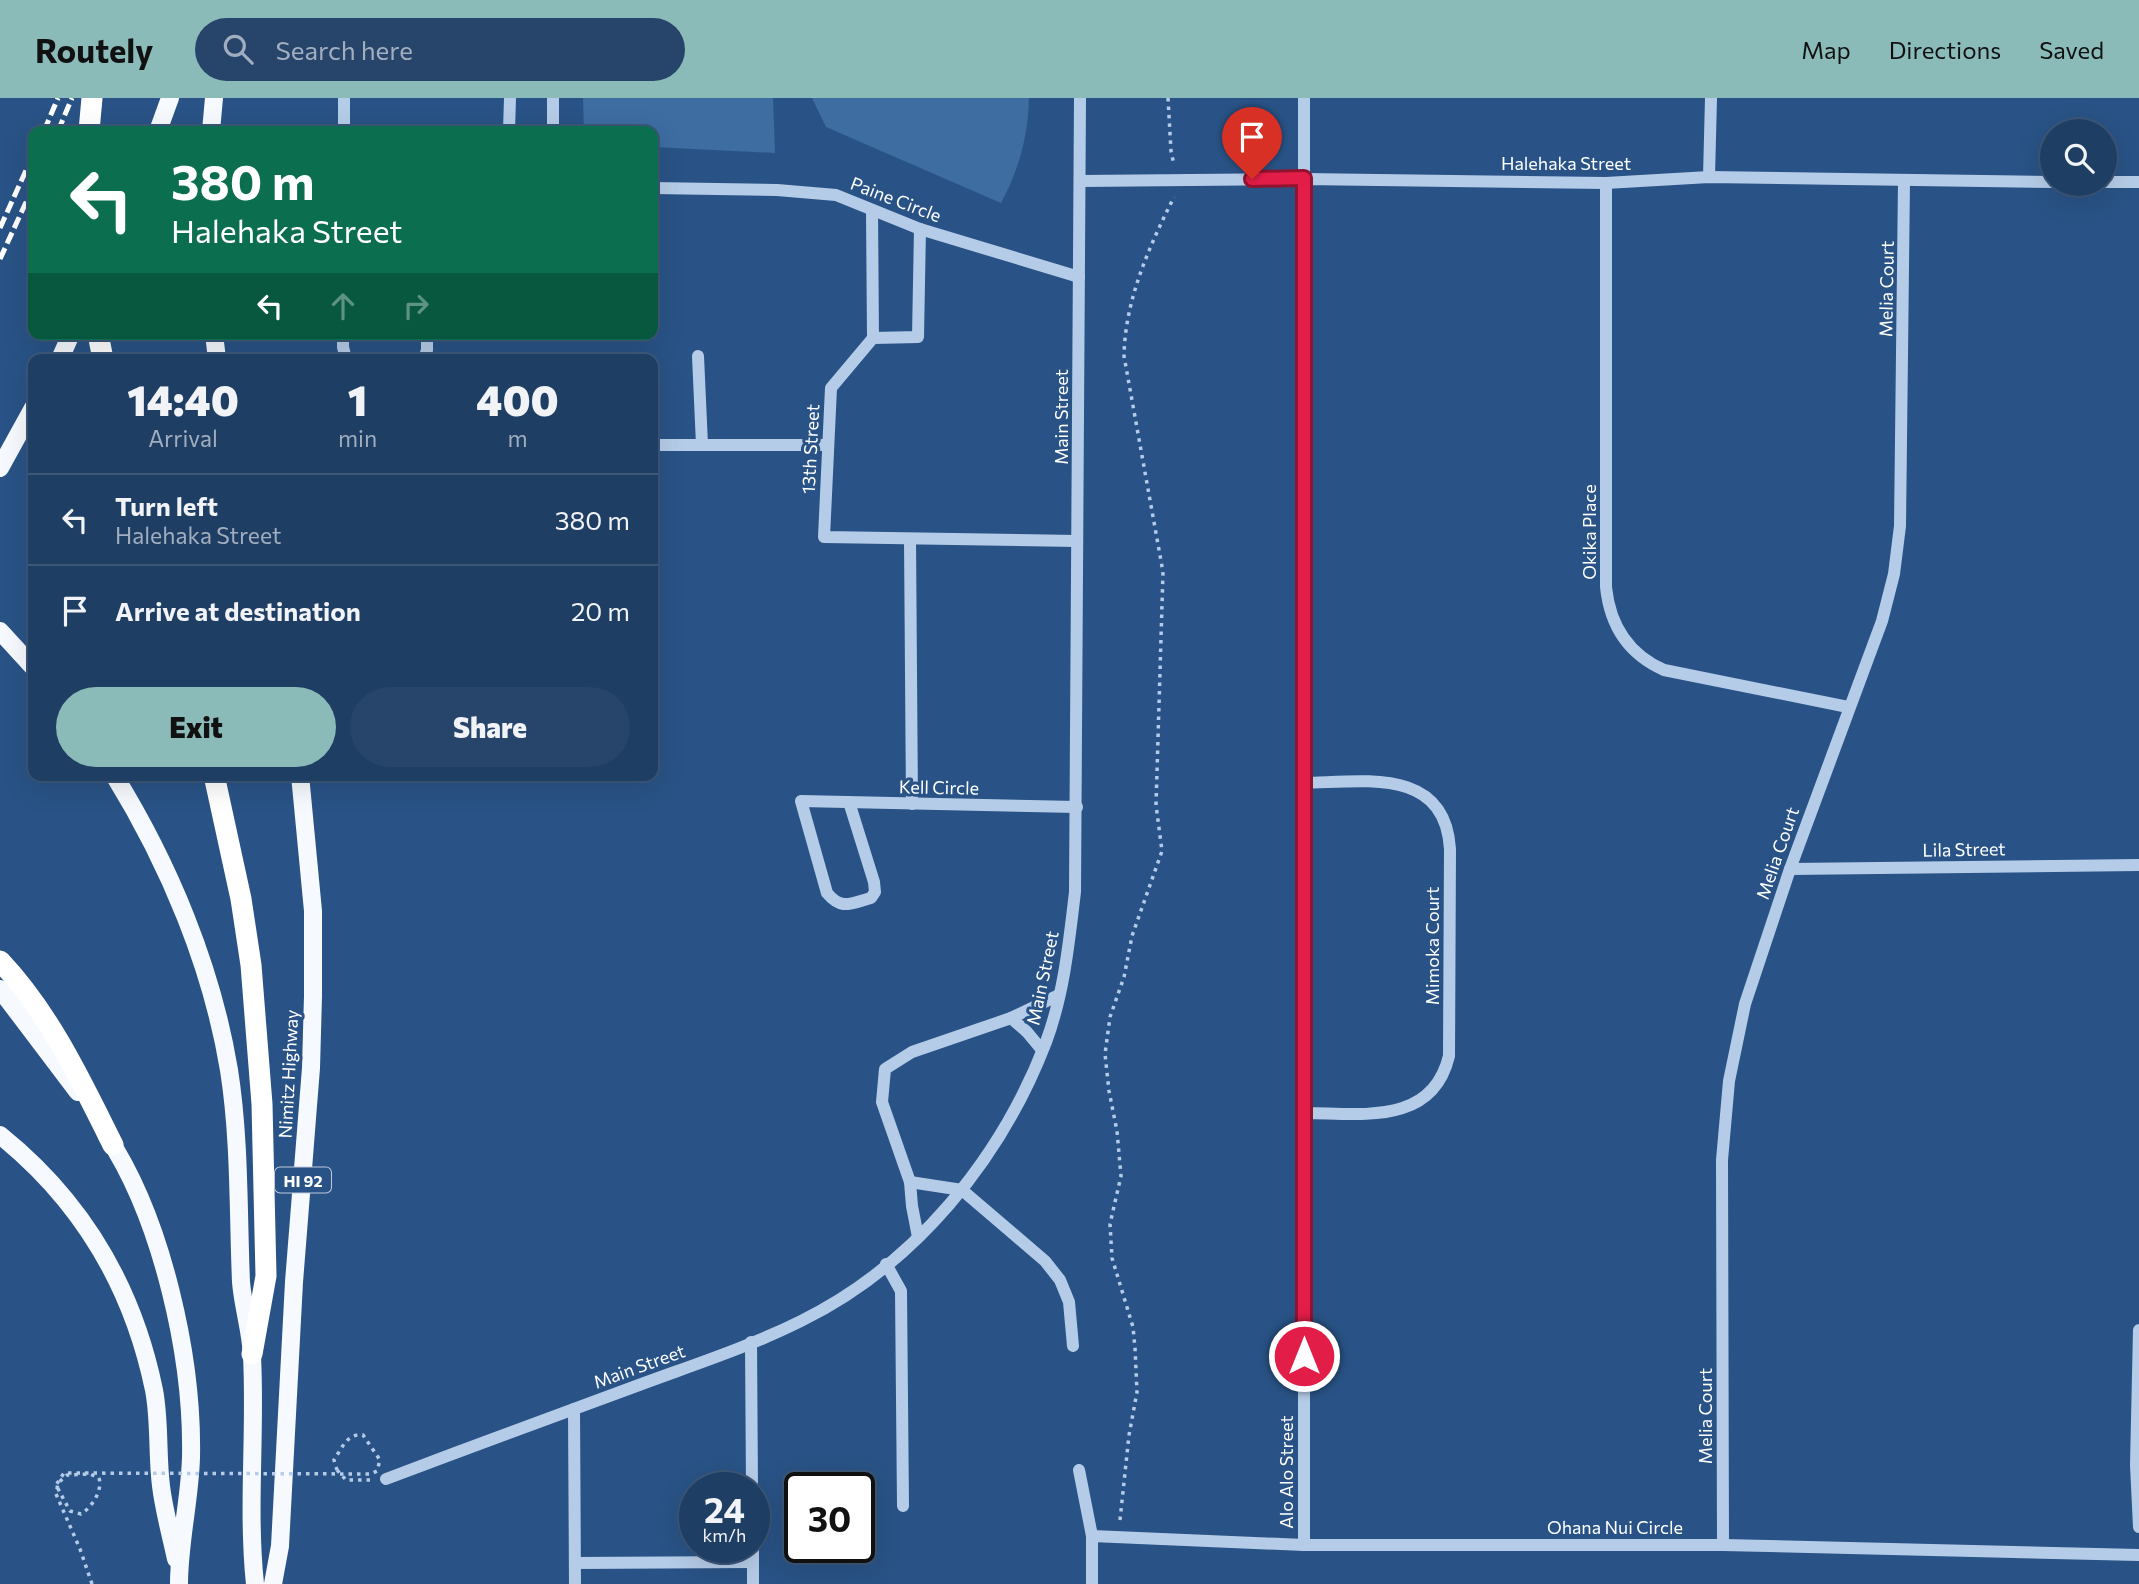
<!DOCTYPE html>
<style>
:root{--surface:#1f3e64;--page:#27456a;--text:#f1f3f6;--muted:#a1aebf;--line:#3c5778;--accent:#8bbbb9}
body{margin:0;font-family:Commissioner,sans-serif;background:var(--page);color:var(--text);height:100vh;display:flex;flex-direction:column;font-size:26px;white-space:nowrap}
*{box-sizing:border-box;margin:0}
p{font-size:23px;color:var(--muted)}
.icon{flex:none;width:38px;height:38px;fill:none;stroke:currentColor;stroke-width:2;stroke-linecap:round;stroke-linejoin:round}
.map{position:relative;flex:1;overflow:hidden}
.side{position:absolute;left:28px;top:256px;width:630px;height:427px;display:flex;flex-direction:column;background:var(--surface);border-radius:14px;box-shadow:0 7px 28px #0002,0 0 0 2px var(--line)}
.side>*{flex:none}
.top-card{position:absolute;left:28px;top:28px;width:630px;height:214px;border-radius:14px;box-shadow:0 7px 28px #0002,0 0 0 2px var(--line);background:#0b6e4f;color:#fff;overflow:hidden}
.buttons{position:absolute;left:2040px;top:21px;display:grid;gap:14px}
.buttons a{display:grid;place-items:center;width:77px;height:77px;border-radius:50%;background:var(--surface);box-shadow:0 7px 28px #0002,0 0 0 2px var(--line);font-size:35px}
.speed{position:absolute;left:679px;top:1374px;display:flex;gap:14px;font-size:35px;font-weight:700;text-align:center}
.speed>*{display:grid;place-content:center;width:91px;height:91px;border-radius:50%;background:var(--surface);box-shadow:0 7px 28px #0002,0 0 0 2px var(--line);line-height:1}
.speed small{font-size:18px;font-weight:400}
.speed .limit{border:4px solid #111;border-radius:10px;background:#fff;color:#111}
.pin{position:absolute;display:grid;place-items:center;width:60px;height:60px;color:#fff;margin:-72px -30px;border-radius:50% 50% 50% 0;rotate:-45deg;box-shadow:0 0 7px #0007}
.pin .icon{rotate:45deg}
.me{position:absolute;width:77px;margin:-38px;rotate:0deg;stroke-linejoin:round;filter:drop-shadow(0 0 5px #0008)}
.turn{display:flex;align-items:center;gap:24px;height:147px;padding:0 28px;font-size:32px}
.turn .icon{width:91px;height:91px;stroke-width:2.5}
.turn b{display:block;font-size:49px;line-height:60px}
.lanes{display:flex;align-items:center;height:66px;padding:0 28px;background:#0003;justify-content:center;gap:35px;direction:ltr}
.lanes .off{opacity:.35}
.eta{display:flex;justify-content:space-evenly;align-items:center;height:119px;text-align:center}
.eta b{font-size:42px;font-weight:800;line-height:49px}
.action{display:flex;gap:14px;margin-top:auto;padding:14px 28px}
.action a{flex:1;height:80px;border-radius:42px;background:var(--accent);color:#111;font-size:28px;font-weight:800;line-height:80px;text-align:center}
.action a+a{background:var(--page);color:var(--text)}
ul{padding:0;list-style:none}
li{display:flex;align-items:center;gap:21px;height:91px;padding:0 28px;border-top:2px solid var(--line)}
li div{flex:1}
li b{display:block;font-size:26px}
li em{font-style:normal}
header{display:flex;align-items:center;gap:42px;box-sizing:border-box;height:98px;padding:0 35px;background:var(--accent);color:#111}
header strong{font-size:33px}
nav{display:flex;gap:38px;margin-inline-start:auto;font-size:24px}
.search{width:490px;height:63px;background:var(--page);display:flex;align-items:center;gap:18px;box-sizing:border-box;padding:0 24px;border-radius:38px;color:var(--muted);font-size:26px}
.map>svg:first-child{display:block}
.green{fill:#3e6da2}
.lines{fill:none;stroke-linecap:round;stroke-linejoin:round}
.path{stroke:#b5cce8;stroke-width:3.5;stroke-dasharray:3.5 5;stroke-linecap:butt}
.minor{stroke:#b5cce8;stroke-width:12}
.major{stroke:#f6f9fe;stroke-width:18}
.highway{stroke:#fff;stroke-width:21}
.rail{stroke:#fff;stroke-width:5;stroke-dasharray:12 5;stroke-linecap:butt}
.path-bridge{stroke:#b5cce8;stroke-width:3.5;stroke-dasharray:3.5 5;stroke-linecap:butt}
.route-casing{stroke:#92132f;stroke-width:18}
.route{stroke:#e11d48;stroke-width:12}
.labels{text-anchor:middle;dominant-baseline:central;stroke-width:6;stroke-linejoin:round;paint-order:stroke}
.shield{fill:#295386;stroke:#bfcbdb;stroke-width:2}
.shield-label{font-size:16px;font-weight:bold;fill:#fff}
.street-label{font-size:18px;fill:#fff;stroke:#295386}
</style>
<header>
<strong>Routely</strong>
<div class="search"><svg class="icon" aria-label="search" viewBox="0 0 24 24"><circle cx="10" cy="10" r="6"/><path d="M15 15l6 6"/></svg>Search here</div>
<nav><a>Map</a><a>Directions</a><a>Saved</a></nav>
</header>
<div class="map">
<svg width="2139" height="1486" viewBox="0 0 2139 1486">
<rect width="100%" height="100%" fill="#295386"/>
<g class="green">
<polygon points="583,0 773,0 775,55 653,49 653,33 584,33"/>
<path d="M812,0H1029C1028,39 1019,71 1001,105L826,29Z"/>
</g>
<g class="lines">
<g class="path">
<polyline points="1168,0 1171,53 1174,67"/>
<polyline points="337,1372 346,1382 370,1382"/>
<path d="M1120,1422L1129,1337L1137,1294L1135,1250L1133,1229L1112,1160L1110,1126L1121,1078L1117,1033L1109,993L1105,956L1110,919L1124,879L1132,838L1162,753L1156,707L1163,474L1124,258C1125,202 1149,149 1174,99"/>
<polyline points="92,1486 80,1451 56,1396 58,1385 67,1377 90,1376 99,1380"/>
</g>
<g class="minor">
<polyline points="553,0 553,33"/>
<polyline points="344,33 344,0"/>
<polyline points="509,33 510,0"/>
<polyline points="1709,79 1711,0"/>
<polyline points="1080,83 1304,81 1606,85 1709,79 2053,84"/>
<polyline points="2105,84 2139,84"/>
<path d="M1606,85V489C1610,528 1628,556 1664,572L1848,609"/>
<polyline points="653,90 777,92 836,97 920,131 1079,179"/>
<polyline points="872,112 873,240 831,290 824,439 1077,443"/>
<polyline points="343,236 343,249 346,261"/>
<polyline points="873,240 918,239 920,131"/>
<polyline points="698,258 702,347"/>
<polyline points="424,261 427,252 427,236"/>
<polyline points="653,347 828,347"/>
<polyline points="910,441 912,706"/>
<path d="M849,704L874,784L875,794L871,800C851,805 842,813 827,795L801,703L1077,709"/>
<polyline points="1790,771 2139,767"/>
<polyline points="1011,920 1027,934 1042,952"/>
<path d="M1304,1015C1359,1015 1432,1029 1449,958L1450,751C1445,668 1362,684 1304,685"/>
<polyline points="910,1084 962,1092 1045,1163 1060,1182 1069,1204 1073,1248"/>
<polyline points="918,1139 912,1108 910,1084 882,1004 885,971 912,954 1011,920 1059,897"/>
<polyline points="886,1166 901,1193 903,1408"/>
<polyline points="2139,1232 2136,1367 2139,1429"/>
<polyline points="751,1244 752,1390"/>
<polyline points="574,1311 575,1486"/>
<polyline points="1079,1372 1092,1438 1092,1486"/>
<path d="M386,1381C470,1349 554,1318 639,1287C693,1267 749,1249 801,1223C915,1167 1001,1061 1046,944C1064,896 1069,844 1075,794L1080,0"/>
<polyline points="1092,1438 1304,1447 1723,1447 2139,1457"/>
<polyline points="1304,1447 1304,0"/>
<polyline points="1723,1447 1722,1062 1729,983 1745,906 1790,771 1882,523 1894,476 1900,428 1904,83"/>
<polyline points="753,1449 753,1486"/>
<polyline points="575,1465 753,1464"/>
</g>
<g class="major">
<polyline points="158,33 170,0"/>
<polyline points="211,33 214,0"/>
<polyline points="214,236 217,261"/>
<polyline points="60,261 71,236"/>
<polyline points="0,370 33,310"/>
<polyline points="0,533 33,569"/>
<path d="M114,677C169,766 212,869 229,972C240,1042 238,1114 241,1184C243,1209 251,1233 252,1258C256,1334 247,1410 255,1486"/>
<polyline points="0,891 78,994"/>
<path d="M0,1037C82,1103 133,1190 154,1292C160,1323 157,1356 161,1388C164,1413 171,1437 176,1461"/>
<path d="M107,1038C162,1121 193,1259 191,1359C190,1401 179,1444 179,1486"/>
<polyline points="273,1486 280,1448 294,1184 311,970 313,898 313,813 300,677"/>
</g>
<g class="highway">
<polyline points="89,33 92,0"/>
<polyline points="98,236 103,261"/>
<polyline points="214,677 241,801 251,867 262,1006 266,1178 252,1256"/>
<path d="M0,863C50,916 81,983 113,1047"/>
</g>
<g class="rail">
<polyline points="44,33 58,0"/>
<polyline points="58,33 72,0"/>
<polyline points="0,130 33,57"/>
<polyline points="0,161 33,89"/>
</g>
<path class="path-bridge" d="M99,1380C103,1393 91,1410 81,1416L70,1413L56,1387L64,1375L371,1376L377,1373L380,1362L363,1337C347,1335 342,1350 334,1362L337,1372"/>
</g>
<g class="lines">
<defs>
<polyline id="route" points="1252,81 1304,80 1304,1258"/>
</defs>
<use href="#route" class="route-casing"/>
<use href="#route" class="route"/>
</g>
<g class="labels">
<rect class="shield" x="275" y="1069.5" width="56" height="25" rx="5"/>
<g class="shield-label">
<text x="303" y="1082">HI 92</text>
</g>
<g class="street-label">
<text x="1566" y="65">Halehaka Street</text>
<text transform="translate(896 101) rotate(21)">Paine Circle</text>
<text transform="translate(1886 191) rotate(-89)">Melia Court</text>
<text transform="translate(1061 319) rotate(-90)">Main Street</text>
<text transform="translate(810 351) rotate(-87)">13th Street</text>
<text transform="translate(1589 434) rotate(-90)">Okika Place</text>
<text transform="translate(939 689) rotate(1)">Kell Circle</text>
<text transform="translate(1964 751) rotate(-1)">Lila Street</text>
<text transform="translate(1777 755) rotate(-71)">Melia Court</text>
<text transform="translate(1432 848) rotate(-90)">Mimoka Court</text>
<text transform="translate(1042 880) rotate(-78)">Main Street</text>
<text transform="translate(288 976) rotate(-87)">Nimitz Highway</text>
<text transform="translate(639 1268) rotate(-20)">Main Street</text>
<text transform="translate(1705 1318) rotate(-90)">Melia Court</text>
<text transform="translate(1286 1374) rotate(-90)">Alo Alo Street</text>
<text x="1615" y="1429">Ohana Nui Circle</text>
</g>
</g>
</svg>
<div class="buttons">
<a><svg class="icon" aria-label="search" viewBox="0 0 24 24"><circle cx="10" cy="10" r="6"/><path d="M15 15l6 6"/></svg></a>
</div>
<div class="speed"><div>24<small>km/h</small></div><div class="limit">30</div></div>
<div class="pin" style="left:1252px;top:81px;background:#d93025"><svg class="icon" aria-label="arrive" viewBox="0 0 24 24"><path d="M6 21V4h12l-3 4 3 4H6"/></svg></div>
<svg class="me" style="left:1304px;top:1258px" viewBox="-20 -20 40 40"><circle r="17" fill="#e11d48" stroke="#fff" stroke-width="3"/><path d="M0-11L8 9 0 5-8 9z" fill="#fff"/></svg>
<div class="top-card">
<div class="turn"><svg class="icon" aria-label="left" viewBox="0 0 24 24"><path d="M17 20v-9H6M10 6l-5 5 5 5"/></svg><div><b>380 m</b>Halehaka Street</div></div>
<div class="lanes"><svg class="icon" aria-label="left" viewBox="0 0 24 24"><path d="M17 20v-9H6M10 6l-5 5 5 5"/></svg><svg class="icon off" aria-label="ahead" viewBox="0 0 24 24"><path d="M12 20V5M6 11l6-6 6 6"/></svg><svg class="icon off" aria-label="right" viewBox="0 0 24 24"><path d="M7 20v-9h11M14 6l5 5-5 5"/></svg></div>
</div>
<section class="side">
<div class="eta">
<div><b>14:40</b><p>Arrival</p></div>
<div><b>1</b><p>min</p></div>
<div><b>400</b><p>m</p></div>
</div>
<ul>
<li><svg class="icon" aria-label="left" viewBox="0 0 24 24"><path d="M17 20v-9H6M10 6l-5 5 5 5"/></svg><div><b>Turn left</b><p>Halehaka Street</p></div><em>380 m</em></li>
<li><svg class="icon" aria-label="arrive" viewBox="0 0 24 24"><path d="M6 21V4h12l-3 4 3 4H6"/></svg><div><b>Arrive at destination</b></div><em>20 m</em></li>
</ul>
<div class="action"><a>Exit</a><a>Share</a></div>
</section>
</div>
